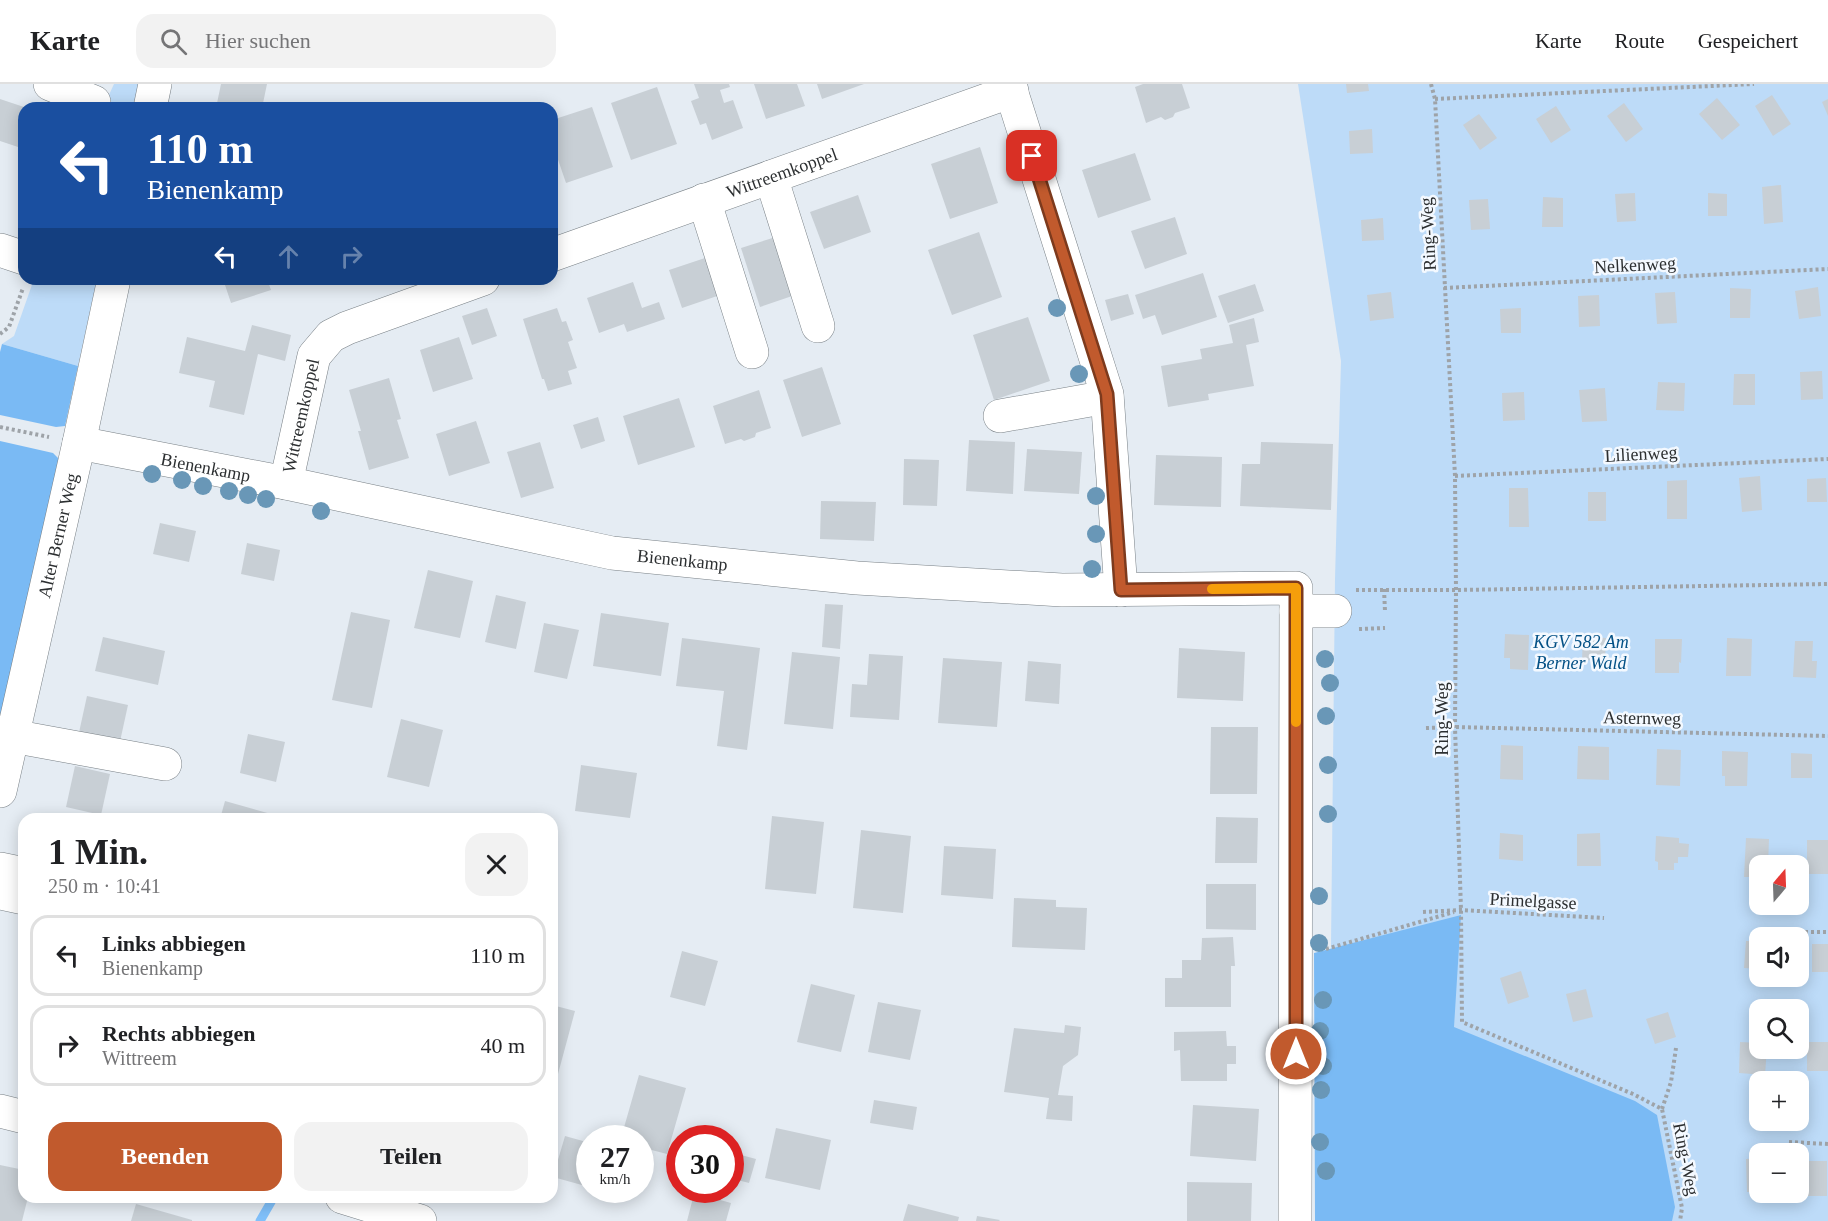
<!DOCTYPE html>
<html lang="de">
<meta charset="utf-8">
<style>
:root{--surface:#fff;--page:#f2f2f2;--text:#202124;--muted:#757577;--line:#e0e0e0;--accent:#c15a2d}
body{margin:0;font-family:"Times New Roman",serif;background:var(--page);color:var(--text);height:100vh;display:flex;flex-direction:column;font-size:22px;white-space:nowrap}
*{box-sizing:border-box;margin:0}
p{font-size:20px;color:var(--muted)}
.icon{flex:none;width:33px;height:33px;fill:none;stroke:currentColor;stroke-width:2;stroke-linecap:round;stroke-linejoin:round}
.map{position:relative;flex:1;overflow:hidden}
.sheet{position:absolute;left:18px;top:729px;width:540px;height:390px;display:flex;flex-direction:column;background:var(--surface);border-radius:18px;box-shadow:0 3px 15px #0003}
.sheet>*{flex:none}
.guide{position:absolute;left:18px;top:18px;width:540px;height:183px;border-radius:18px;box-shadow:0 3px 15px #0003;background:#1a4fa0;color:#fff;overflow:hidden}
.needle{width:39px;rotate:19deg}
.tools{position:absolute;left:1749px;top:771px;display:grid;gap:12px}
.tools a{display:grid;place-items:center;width:60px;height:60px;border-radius:12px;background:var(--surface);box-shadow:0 3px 15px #0003;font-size:30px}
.speed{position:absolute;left:576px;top:1041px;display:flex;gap:12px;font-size:30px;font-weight:700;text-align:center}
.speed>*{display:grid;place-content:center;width:78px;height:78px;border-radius:50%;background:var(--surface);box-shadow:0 3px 15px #0003;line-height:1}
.speed small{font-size:15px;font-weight:400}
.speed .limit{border:9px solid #d22;background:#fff;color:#111}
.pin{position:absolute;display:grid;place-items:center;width:51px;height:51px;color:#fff;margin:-26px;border-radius:12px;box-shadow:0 3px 9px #0006}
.me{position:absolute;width:66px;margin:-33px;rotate:0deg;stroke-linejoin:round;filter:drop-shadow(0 0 4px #0008)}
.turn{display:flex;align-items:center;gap:21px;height:126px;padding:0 30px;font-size:27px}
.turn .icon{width:78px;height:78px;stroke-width:2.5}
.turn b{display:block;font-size:42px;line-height:51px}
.lanes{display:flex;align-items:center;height:57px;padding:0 30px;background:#0003;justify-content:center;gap:30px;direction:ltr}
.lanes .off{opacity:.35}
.round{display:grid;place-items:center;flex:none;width:63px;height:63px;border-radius:18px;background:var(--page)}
.headline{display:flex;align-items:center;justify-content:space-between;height:102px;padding:0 30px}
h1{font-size:36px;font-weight:800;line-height:45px}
.primary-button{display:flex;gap:12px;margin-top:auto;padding:12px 30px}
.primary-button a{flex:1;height:69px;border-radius:18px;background:var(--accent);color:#fff;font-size:24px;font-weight:800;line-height:69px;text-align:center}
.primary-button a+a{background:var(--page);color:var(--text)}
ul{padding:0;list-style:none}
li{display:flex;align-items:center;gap:18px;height:81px;margin:0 12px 9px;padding:0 18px;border:3px solid var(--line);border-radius:18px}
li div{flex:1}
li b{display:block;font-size:22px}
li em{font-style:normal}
header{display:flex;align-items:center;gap:36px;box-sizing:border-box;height:84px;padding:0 30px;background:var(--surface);border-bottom:2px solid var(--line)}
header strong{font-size:28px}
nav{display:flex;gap:33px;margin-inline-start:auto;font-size:21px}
.search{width:420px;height:54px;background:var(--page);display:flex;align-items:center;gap:15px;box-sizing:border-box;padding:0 21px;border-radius:18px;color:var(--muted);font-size:22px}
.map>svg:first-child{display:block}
.green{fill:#bddbf8;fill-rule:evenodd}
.forest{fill:#7abaf4}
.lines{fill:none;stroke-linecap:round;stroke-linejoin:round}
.stream{stroke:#81c1fb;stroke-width:9}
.building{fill:#c8cfd5}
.minor-casing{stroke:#798086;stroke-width:34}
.path{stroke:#9ea3a8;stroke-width:4;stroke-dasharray:3 3;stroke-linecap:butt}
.minor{stroke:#fff;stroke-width:33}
.tree{fill:#6997b7}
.route-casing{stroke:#7d3a1d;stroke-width:15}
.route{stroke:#c15a2d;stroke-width:10}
.slow{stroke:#f59e0b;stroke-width:10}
.labels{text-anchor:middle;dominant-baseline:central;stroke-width:5;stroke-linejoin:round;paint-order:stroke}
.street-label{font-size:18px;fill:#2c2f31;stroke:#f4f9ff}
.park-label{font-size:18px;font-style:italic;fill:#045186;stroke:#f4f9ff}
</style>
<header>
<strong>Karte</strong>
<div class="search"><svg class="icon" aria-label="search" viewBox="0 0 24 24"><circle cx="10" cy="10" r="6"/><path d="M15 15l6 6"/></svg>Hier suchen</div>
<nav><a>Karte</a><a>Route</a><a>Gespeichert</a></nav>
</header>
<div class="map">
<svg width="1828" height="1137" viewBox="0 0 1828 1137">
<rect width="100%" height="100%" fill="#e5ecf3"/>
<g class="green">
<polygon points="114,0 148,0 135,24 103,24"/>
<path d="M1298,0H1828V1137H1328L1335,495L1341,277ZM1760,782H1798V820H1760ZM1760,854H1798V892H1760ZM1760,926H1798V964H1760ZM1760,998H1798V1036H1760ZM1760,1070H1798V1108H1760Z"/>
<polygon points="34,195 97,195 78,282 2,260 14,252"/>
</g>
<g class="forest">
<polygon points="2,260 78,282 65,342 56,343 0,331 0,268"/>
<polygon points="0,357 53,369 59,375 0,642"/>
<polygon points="1461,831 1454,943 1635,1017 1657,1031 1675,1123 1672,1137 1315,1137 1314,869"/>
</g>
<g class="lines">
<polyline class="stream" points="260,1137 271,1118"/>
</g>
<g class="building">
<polygon points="221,0 267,0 262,24 216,24"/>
<polygon points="694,0 729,0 730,3 720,6 724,19 733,16 743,44 712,56 706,39 700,41 691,17 699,14"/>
<polygon points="754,0 797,0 805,22 766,35"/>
<polygon points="817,0 864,0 822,15"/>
<polygon points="1143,0 1182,0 1190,24 1175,29 1173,33 1165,36 1161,33 1146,39 1135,3"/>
<polygon points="1346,0 1368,0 1369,7 1347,9"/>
<polygon points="657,3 677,60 631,76 611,19"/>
<polygon points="1772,11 1791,40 1773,52 1755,22"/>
<polygon points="1717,14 1740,41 1722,56 1699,30"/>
<polygon points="0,15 24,23 24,45 18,63 0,57"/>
<polygon points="1828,15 1828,32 1822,18"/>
<polygon points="1624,19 1643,45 1626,58 1607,32"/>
<polygon points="1556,22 1571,46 1551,59 1536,35"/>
<polygon points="592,23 613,83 566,99 552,58 552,36"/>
<polygon points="1479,30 1497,54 1480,66 1463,41"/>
<polygon points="1372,45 1373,69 1350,70 1349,47"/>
<polygon points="980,63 998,119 950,135 931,80"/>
<polygon points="1135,69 1151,116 1098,134 1082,86"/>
<polygon points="1781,101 1783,138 1764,140 1762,103"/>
<polygon points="1635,109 1636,137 1617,138 1615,110"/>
<polygon points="1708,109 1727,110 1727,132 1708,132"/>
<polygon points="858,111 871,148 824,165 810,128"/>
<polygon points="1543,113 1563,114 1563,143 1542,143"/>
<polygon points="1488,115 1490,145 1471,146 1469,116"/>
<polygon points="1175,133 1187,170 1145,185 1131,147"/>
<polygon points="1383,134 1384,156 1362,157 1361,136"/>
<polygon points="979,148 1002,213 952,231 928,166"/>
<polygon points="779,152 798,210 760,223 741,164"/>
<polygon points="714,171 726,209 682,224 669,186"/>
<polygon points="1203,189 1217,233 1162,251 1155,231 1143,235 1135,211"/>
<polygon points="223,195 267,195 271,206 231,219"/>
<polygon points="633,198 642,224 659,218 665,235 627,248 624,240 599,249 587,214"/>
<polygon points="1255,200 1264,227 1228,239 1218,212"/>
<polygon points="1818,203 1821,232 1799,235 1795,207"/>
<polygon points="1730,204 1751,205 1750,234 1730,234"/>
<polygon points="1391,208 1394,234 1370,237 1367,211"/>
<polygon points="1675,208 1677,239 1657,240 1655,209"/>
<polygon points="1128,210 1134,230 1111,237 1105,216"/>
<polygon points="1599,211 1600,242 1579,243 1578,212"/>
<polygon points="487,224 497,252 472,261 462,232"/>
<polygon points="557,224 562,238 566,237 573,256 568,258 577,284 568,287 572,300 548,307 544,295 542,295 523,235"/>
<polygon points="1521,224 1521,249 1501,249 1500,225"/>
<polygon points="1028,233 1050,297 994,316 973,251"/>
<polygon points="1254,234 1259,258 1246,261 1254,302 1208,310 1209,316 1168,323 1161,282 1202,275 1200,265 1233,259 1229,241"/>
<polygon points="252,241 291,251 285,277 258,270 244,331 209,323 215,297 179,289 187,253 245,267"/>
<polygon points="459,253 473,295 433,308 420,266"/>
<polygon points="822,283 841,340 802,353 783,296"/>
<polygon points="1822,287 1823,315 1801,316 1800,288"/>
<polygon points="1734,290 1755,290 1755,321 1733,321"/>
<polygon points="389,294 401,335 397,336 409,374 369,386 358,347 361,347 349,306"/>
<polygon points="1658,298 1685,299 1684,327 1656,326"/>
<polygon points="1605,304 1607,337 1582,338 1579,306"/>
<polygon points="759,306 771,344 756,349 755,353 744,357 741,355 725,360 713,322"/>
<polygon points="1524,308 1525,336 1503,337 1502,309"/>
<polygon points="679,314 695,363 638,381 623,332"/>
<polygon points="598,333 605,357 581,365 573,341"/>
<polygon points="476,337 490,379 449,392 436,350"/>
<polygon points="969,356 1015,358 1013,410 966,407"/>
<polygon points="540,358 554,404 521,414 507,368"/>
<polygon points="1261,358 1333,360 1331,426 1240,422 1242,380 1260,380"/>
<polygon points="1027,365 1082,368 1079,410 1024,407"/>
<polygon points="1156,371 1222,373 1221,423 1154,421"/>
<polygon points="904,375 939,376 937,422 903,421"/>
<polygon points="1760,392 1762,426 1742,428 1739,394"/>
<polygon points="1826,394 1827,418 1807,418 1807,395"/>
<polygon points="1687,396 1687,435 1667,435 1667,397"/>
<polygon points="1509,404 1528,404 1529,443 1509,443"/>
<rect x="1588" y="408" width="18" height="29"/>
<polygon points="821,417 876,418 874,457 820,455"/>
<polygon points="160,439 196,447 189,478 153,470"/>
<polygon points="247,459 280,466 274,497 241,490"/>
<polygon points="428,486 473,497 460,554 414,544"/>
<polygon points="496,511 526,518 516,565 485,558"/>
<polygon points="825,520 843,521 840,565 822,563"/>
<polygon points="351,528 390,536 372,624 332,616"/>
<polygon points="601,529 669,539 661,592 593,582"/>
<polygon points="544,539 579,546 567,595 534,588"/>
<polygon points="1505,550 1529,551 1528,586 1510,585 1510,574 1504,574"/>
<polygon points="1583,552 1606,554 1605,577 1582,576"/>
<polygon points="103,553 165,567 158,601 95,587"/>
<polygon points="682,554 760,564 747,666 717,662 724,607 676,602"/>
<polygon points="1727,554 1752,555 1751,592 1726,592"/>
<polygon points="1655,555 1682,555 1681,579 1679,578 1679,589 1655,589"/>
<polygon points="1795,557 1813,557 1812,577 1817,577 1816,594 1793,593"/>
<polygon points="1179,564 1245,568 1243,617 1177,614"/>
<polygon points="792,568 840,573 833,645 784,640"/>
<polygon points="869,570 903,572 899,636 850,633 852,600 867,601"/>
<polygon points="943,574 1002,578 997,643 938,639"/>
<polygon points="1028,577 1061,580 1059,620 1025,617"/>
<polygon points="87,612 128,621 119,662 78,653"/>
<polygon points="401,635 443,646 429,703 387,693"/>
<polygon points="1211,643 1258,643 1257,710 1210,710"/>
<polygon points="248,650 285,658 276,698 240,689"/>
<polygon points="1501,661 1523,662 1523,696 1500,695"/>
<polygon points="1578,662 1609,663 1609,696 1577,695"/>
<polygon points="1657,665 1681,666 1680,702 1656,701"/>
<polygon points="1722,667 1748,668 1747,702 1725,702 1725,692 1722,692"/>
<polygon points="1791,669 1812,670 1812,694 1791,694"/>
<polygon points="581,681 637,689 630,734 575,727"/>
<polygon points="75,682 110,690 101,731 66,723"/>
<polygon points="225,717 271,730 269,735 220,735"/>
<polygon points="310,731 323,734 322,735 308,735"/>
<polygon points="772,732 824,738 816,810 765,805"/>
<polygon points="1216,733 1258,734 1257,779 1215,779"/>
<polygon points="861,746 911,752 903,829 853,824"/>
<polygon points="1500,749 1523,751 1523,777 1499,775"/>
<polygon points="1600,749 1601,782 1577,782 1577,750"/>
<polygon points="1656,752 1679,754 1679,759 1689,760 1688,773 1678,773 1678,779 1674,779 1674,786 1658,786 1658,778 1655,777"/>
<polygon points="1746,754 1769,755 1768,782 1760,782 1760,793 1744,793"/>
<rect x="1807" y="756" width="21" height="34"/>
<polygon points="944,762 996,765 993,815 941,811"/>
<polygon points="1206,800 1256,800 1256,846 1206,845"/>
<polygon points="1014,814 1056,816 1056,823 1087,824 1085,866 1012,863"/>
<polygon points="1233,853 1235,882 1231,882 1231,923 1165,923 1165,894 1182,894 1182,876 1201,876 1202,854"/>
<polygon points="1746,857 1760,857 1760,885 1744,884"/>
<rect x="1812" y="860" width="16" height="28"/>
<polygon points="682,867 718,877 705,922 670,913"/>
<polygon points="1521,887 1529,913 1508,920 1500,894"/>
<polygon points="811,900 855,911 841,968 797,958"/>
<polygon points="1586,905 1593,933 1573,938 1566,910"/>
<polygon points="878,918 921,926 910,976 868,968"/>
<polygon points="552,921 575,927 558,990 552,988"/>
<polygon points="1668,928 1676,953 1655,960 1646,935"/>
<polygon points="1065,941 1081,943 1078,971 1063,982 1058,1011 1073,1012 1072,1037 1046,1035 1049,1014 1004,1008 1014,944 1064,949"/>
<polygon points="1226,947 1227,962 1236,962 1236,980 1227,980 1227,997 1181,997 1180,966 1174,967 1174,948"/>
<polygon points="1740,958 1760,959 1760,964 1767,964 1765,991 1739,989"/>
<rect x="1807" y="958" width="21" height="29"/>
<polygon points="639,991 686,1004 667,1070 640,1063 640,1054 621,1054"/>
<polygon points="874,1016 917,1023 913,1046 870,1039"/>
<polygon points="1193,1021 1259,1025 1256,1077 1190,1072"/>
<polygon points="776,1044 831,1056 820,1106 765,1094"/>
<polygon points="565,1052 590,1059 589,1103 553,1093"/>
<polygon points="730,1068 756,1075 749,1099 730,1094"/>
<polygon points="1760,1074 1760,1108 1747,1108 1746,1075"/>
<polygon points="1808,1077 1827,1077 1827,1112 1807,1112"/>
<polygon points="0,1081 24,1086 24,1113 28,1113 22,1137 0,1137"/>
<polygon points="1187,1098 1252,1099 1251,1137 1187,1137"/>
<polygon points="695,1106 716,1106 713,1114 731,1119 726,1137 687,1137"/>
<polygon points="136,1120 192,1136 192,1137 131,1137"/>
<polygon points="908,1120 959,1133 958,1137 903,1137"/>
<polygon points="977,1132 1000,1136 999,1137 976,1137"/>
</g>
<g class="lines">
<defs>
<g id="minor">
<polyline points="50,0 94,18"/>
<polyline points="1009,0 1107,310 1121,506"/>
<polyline points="150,24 155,0"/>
<polyline points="771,93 818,242"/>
<polyline points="704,116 752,268"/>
<polyline points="0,166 24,174"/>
<path id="s1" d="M552,171L1012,7"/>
<polyline points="1000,332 1107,313"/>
<path id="s2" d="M79,359L286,399L612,469L857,494L1062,506L1296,504L1295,1137"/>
<path id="s3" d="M286,399L314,272L331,252L347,244L483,195"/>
<polyline points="1296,527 1335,527"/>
<polyline points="12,652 165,680"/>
<path id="s4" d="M0,707L79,359L114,195"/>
<polyline points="0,785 24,790"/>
<polyline points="0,809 24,814"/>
<polyline points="0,1027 24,1033"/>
<polyline points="342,1113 420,1137"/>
</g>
</defs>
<use href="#minor" class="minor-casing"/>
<g class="path">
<polyline points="1431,0 1435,15 1455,392 1456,506 1455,643 1461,826 1462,938 1633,1010 1662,1025 1682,1124 1680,1137"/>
<polyline points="1435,15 1754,0"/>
<polyline points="1444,204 1828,185"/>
<polyline points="0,250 9,243 23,204"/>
<polyline points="0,343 49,353"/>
<polyline points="1455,392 1828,375"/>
<polyline points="1384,505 1385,527"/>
<polyline points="1356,506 1456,506 1828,500"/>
<polyline points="1359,545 1385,544"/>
<polyline points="1426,644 1455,643 1828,652"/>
<polyline points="1423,828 1461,826 1604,834"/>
<polyline points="1781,848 1828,848"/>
<polyline points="1326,865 1454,828"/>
<polyline points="1662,1025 1671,998 1676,964"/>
<polyline points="1789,1058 1828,1060"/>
</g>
<use href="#minor" class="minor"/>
</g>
<g class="tree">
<circle cx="1057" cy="224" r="9"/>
<circle cx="1079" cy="290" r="9"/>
<circle cx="152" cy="390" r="9"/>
<circle cx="182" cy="396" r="9"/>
<circle cx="203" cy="402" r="9"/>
<circle cx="229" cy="407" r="9"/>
<circle cx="248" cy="411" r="9"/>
<circle cx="1096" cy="412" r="9"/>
<circle cx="266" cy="415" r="9"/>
<circle cx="321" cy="427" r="9"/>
<circle cx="1096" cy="450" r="9"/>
<circle cx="1092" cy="485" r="9"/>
<circle cx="1325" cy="575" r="9"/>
<circle cx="1330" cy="599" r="9"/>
<circle cx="1326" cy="632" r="9"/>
<circle cx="1328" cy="681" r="9"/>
<circle cx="1328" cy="730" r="9"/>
<circle cx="1319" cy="812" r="9"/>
<circle cx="1319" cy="859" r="9"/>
<circle cx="1323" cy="916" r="9"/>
<circle cx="1320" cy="947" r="9"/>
<circle cx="1323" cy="982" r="9"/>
<circle cx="1321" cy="1006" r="9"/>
<circle cx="1320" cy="1058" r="9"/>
<circle cx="1326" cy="1087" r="9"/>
</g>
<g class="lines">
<defs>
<polyline id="route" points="1032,72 1107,310 1121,506 1296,504 1296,970"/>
</defs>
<use href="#route" class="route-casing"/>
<use href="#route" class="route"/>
<polyline class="slow" points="1212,505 1296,504 1296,638"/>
</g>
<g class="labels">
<g class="street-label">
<text stroke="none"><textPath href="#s1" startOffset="244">Wittreemkoppel</textPath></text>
<text transform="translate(1428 150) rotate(-93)">Ring-Weg</text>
<text transform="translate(1635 181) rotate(-3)">Nelkenweg</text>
<text stroke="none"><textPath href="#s3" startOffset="69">Wittreemkoppel</textPath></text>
<text transform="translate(1641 370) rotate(-3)">Lilienweg</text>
<text stroke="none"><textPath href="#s2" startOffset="129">Bienenkamp</textPath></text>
<text stroke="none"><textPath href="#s4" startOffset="262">Alter Berner Weg</textPath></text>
<text stroke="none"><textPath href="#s2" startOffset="615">Bienenkamp</textPath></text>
<text transform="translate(1642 634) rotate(1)">Asternweg</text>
<text transform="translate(1442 635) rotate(-90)">Ring-Weg</text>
<text transform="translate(1533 817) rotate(3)">Primelgasse</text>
<text transform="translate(1686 1075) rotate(79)">Ring-Weg</text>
</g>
<g class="park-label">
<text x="1581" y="558">KGV 582 Am<tspan x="1581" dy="21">Berner Wald</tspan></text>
</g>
</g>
</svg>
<div class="tools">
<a><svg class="needle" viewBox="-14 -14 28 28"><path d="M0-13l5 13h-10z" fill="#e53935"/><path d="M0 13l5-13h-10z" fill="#757577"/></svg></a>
<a><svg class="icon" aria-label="sound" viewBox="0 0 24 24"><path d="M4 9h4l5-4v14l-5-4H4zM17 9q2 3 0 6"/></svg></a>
<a><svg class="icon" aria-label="search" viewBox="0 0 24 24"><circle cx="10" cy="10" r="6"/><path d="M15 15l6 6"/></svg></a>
<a>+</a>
<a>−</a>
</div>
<div class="speed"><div>27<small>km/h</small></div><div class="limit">30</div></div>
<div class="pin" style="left:1032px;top:72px;background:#d93025"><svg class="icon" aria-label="arrive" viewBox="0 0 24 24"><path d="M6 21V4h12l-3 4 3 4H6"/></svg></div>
<svg class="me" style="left:1296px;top:970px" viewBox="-20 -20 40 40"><circle r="17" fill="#c15a2d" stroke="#fff" stroke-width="3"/><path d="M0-11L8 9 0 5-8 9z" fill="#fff"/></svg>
<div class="guide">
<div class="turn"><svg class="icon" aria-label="left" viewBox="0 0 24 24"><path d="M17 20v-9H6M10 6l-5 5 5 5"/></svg><div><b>110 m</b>Bienenkamp</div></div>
<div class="lanes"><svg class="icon" aria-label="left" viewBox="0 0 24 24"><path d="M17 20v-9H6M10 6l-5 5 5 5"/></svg><svg class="icon off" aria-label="ahead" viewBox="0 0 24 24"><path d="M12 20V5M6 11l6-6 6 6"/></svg><svg class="icon off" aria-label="right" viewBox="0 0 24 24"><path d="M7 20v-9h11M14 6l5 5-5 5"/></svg></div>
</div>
<section class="sheet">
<div class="headline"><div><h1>1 Min.</h1><p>250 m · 10:41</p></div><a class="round"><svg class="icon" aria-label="close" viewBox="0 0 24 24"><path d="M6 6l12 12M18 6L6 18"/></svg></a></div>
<ul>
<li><svg class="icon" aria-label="left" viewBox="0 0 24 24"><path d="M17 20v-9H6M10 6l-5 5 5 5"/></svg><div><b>Links abbiegen</b><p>Bienenkamp</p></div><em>110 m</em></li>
<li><svg class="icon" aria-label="right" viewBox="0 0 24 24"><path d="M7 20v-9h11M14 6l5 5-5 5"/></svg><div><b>Rechts abbiegen</b><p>Wittreem</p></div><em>40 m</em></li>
</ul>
<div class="primary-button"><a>Beenden</a><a>Teilen</a></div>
</section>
</div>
